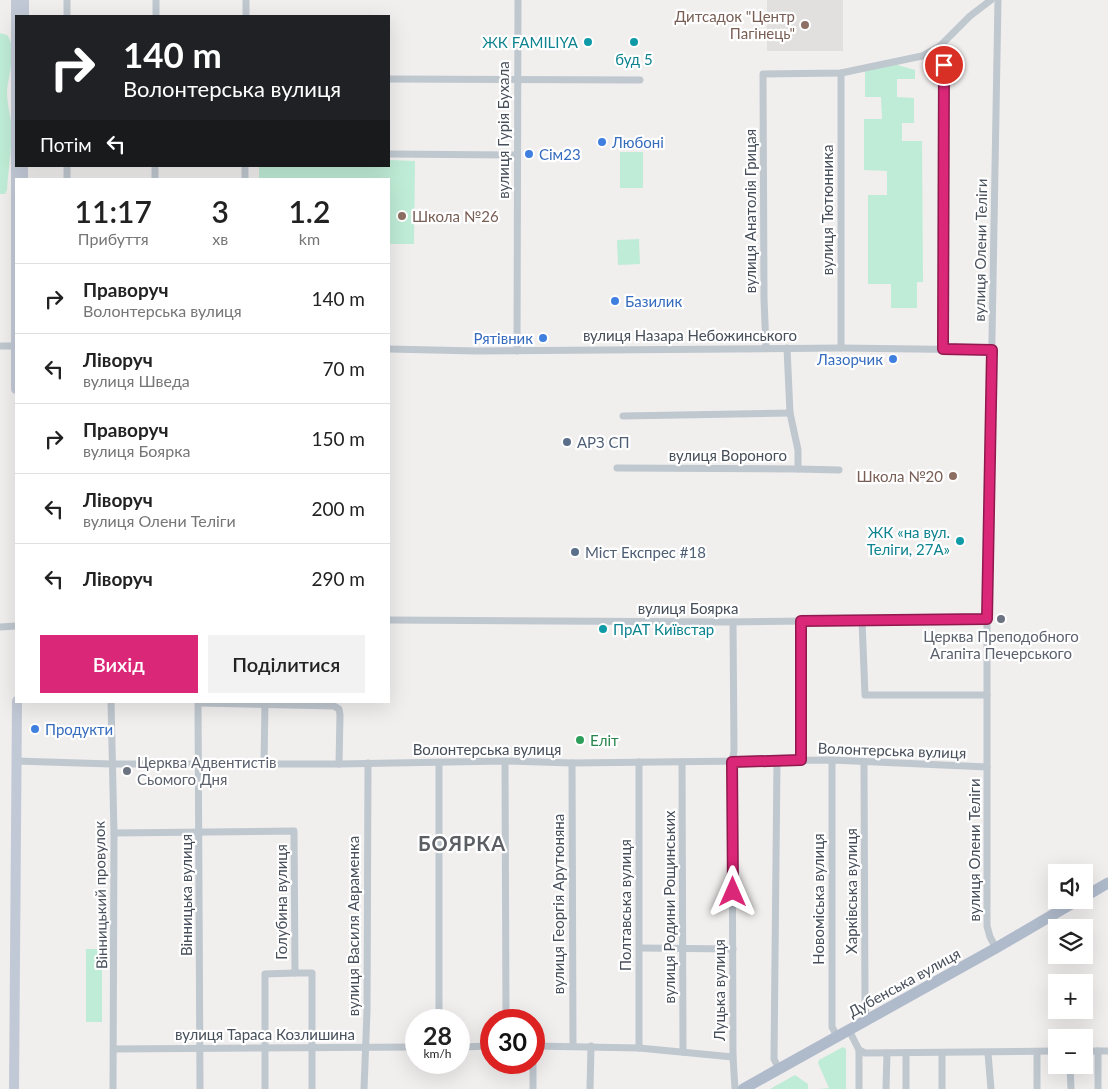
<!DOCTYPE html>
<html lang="uk">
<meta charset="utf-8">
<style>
:root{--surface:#fff;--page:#f2f2f2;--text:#222;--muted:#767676;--line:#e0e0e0;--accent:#db2777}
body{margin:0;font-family:Lato,sans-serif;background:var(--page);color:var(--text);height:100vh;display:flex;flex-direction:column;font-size:19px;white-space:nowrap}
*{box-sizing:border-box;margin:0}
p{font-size:16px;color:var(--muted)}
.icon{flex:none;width:28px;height:28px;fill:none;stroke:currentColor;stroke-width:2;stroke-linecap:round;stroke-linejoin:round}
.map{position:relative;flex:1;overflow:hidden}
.panel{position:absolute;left:15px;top:178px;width:375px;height:525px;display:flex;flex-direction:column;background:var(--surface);border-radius:0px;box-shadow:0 5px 20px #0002}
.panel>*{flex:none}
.banner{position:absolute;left:15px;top:15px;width:375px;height:152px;border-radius:0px;box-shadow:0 5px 20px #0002;background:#202124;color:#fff;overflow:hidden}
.fabs{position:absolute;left:1048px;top:864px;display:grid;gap:10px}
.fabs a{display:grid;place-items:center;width:45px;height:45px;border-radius:0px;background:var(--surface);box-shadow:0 5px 20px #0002;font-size:25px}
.speed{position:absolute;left:405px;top:1009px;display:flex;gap:10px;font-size:25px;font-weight:700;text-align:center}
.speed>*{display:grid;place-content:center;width:65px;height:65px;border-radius:50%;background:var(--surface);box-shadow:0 5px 20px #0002;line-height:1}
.speed small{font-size:12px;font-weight:400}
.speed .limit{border:8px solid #d22;background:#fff;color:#111}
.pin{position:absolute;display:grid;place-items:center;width:42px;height:42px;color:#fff;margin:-21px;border:2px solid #fff;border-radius:50%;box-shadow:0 1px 5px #0007}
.me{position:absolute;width:55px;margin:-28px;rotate:0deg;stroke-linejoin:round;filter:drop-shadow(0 0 4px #0008)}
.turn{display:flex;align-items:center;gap:18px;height:105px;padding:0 25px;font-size:22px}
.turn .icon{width:65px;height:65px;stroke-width:2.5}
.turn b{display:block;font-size:35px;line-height:42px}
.then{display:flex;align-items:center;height:48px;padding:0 25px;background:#0003;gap:10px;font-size:19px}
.eta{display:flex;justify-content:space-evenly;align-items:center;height:85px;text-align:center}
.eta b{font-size:30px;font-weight:600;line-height:35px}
.button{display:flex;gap:10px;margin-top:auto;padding:10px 25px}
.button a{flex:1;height:58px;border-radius:0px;background:var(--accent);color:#fff;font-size:20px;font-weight:600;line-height:58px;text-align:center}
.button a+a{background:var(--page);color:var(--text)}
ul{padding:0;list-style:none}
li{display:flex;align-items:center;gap:15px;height:70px;padding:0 25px;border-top:1px solid var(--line)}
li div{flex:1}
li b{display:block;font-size:19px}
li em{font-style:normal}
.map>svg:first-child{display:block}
.education{fill:#e1e0df}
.green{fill:#bfecd6}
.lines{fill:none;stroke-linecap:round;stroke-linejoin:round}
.minor{stroke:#bfc7cf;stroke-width:7}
.secondary{stroke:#c2c9d6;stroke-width:10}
.primary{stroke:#afbacb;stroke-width:11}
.route-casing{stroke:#8e194d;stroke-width:12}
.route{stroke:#db2777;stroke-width:9}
.education-dot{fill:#8d6e63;stroke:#fff;stroke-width:2}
.culture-dot{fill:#0f9aa8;stroke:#fff;stroke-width:2}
.shop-dot{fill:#3f7fe0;stroke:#fff;stroke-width:2}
.service-dot{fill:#5c6f8a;stroke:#fff;stroke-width:2}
.worship-dot{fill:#6b7280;stroke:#fff;stroke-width:2}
.leisure-dot{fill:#2e9e5b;stroke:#fff;stroke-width:2}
.labels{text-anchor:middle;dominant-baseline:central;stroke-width:4.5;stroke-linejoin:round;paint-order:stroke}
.education-label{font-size:15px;fill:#785e54;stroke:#fff;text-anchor:end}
.culture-label{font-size:15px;fill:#0d838f;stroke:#fff;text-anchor:end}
.street-label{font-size:15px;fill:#474f5a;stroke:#fff}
.shop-label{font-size:15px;fill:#366cbe;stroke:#fff;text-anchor:start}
.service-label{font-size:15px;fill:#4e5e75;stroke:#fff;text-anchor:start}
.worship-label{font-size:15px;fill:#5b616d;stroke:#fff}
.leisure-label{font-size:15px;fill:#27864d;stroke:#fff;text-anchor:start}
.district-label{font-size:20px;font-weight:bold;letter-spacing:1px;fill:#5b5e63;stroke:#fff}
</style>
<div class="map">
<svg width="1108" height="1089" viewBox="0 0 1108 1089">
<rect width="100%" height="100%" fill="#f1eeee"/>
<rect class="education" x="767" y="0" width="76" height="51"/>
<g class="green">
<path d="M0,33L7,35C18,49 8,76 7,92C7,103 10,113 11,123C13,143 8,170 7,190L5,194H0Z"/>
<polygon points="894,64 915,70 915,79 897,79 897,97 914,98 914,123 902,123 902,141 922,141 923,282 917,282 917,308 891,308 891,284 868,284 868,195 887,195 887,171 864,170 864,119 882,119 881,97 865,97 865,70"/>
<rect x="620" y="152" width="23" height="36"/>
<polygon points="389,160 415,161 414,244 389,244 389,179 259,179 259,166 389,166"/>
<polygon points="639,239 640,264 618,265 617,240"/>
<rect x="86" y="949" width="16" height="73"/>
<polygon points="843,1047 846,1049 846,1089 819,1089 829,1088 818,1063 819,1060"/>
<polygon points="795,1075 808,1084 808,1089 770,1089"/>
</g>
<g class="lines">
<g class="minor">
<polyline points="67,0 67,16"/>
<polyline points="246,0 246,16"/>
<polyline points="156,16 156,0"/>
<polyline points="940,46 944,65 943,349"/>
<polyline points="841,73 841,348"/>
<polyline points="389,79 640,80"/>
<polyline points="389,154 517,155"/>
<polyline points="67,179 67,166"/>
<polyline points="155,179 155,166"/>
<polyline points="245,179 245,166"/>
<polyline points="0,346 16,346"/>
<polyline points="766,348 764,299 763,74 841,73 922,56 940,46 970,16 991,0"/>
<polyline points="787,348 790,413 798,450 798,469"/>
<polyline points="389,349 477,351 841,348 991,350"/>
<polyline points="517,351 518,0"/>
<polyline points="623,416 790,413"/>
<polyline points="617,468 798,469 839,470"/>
<polyline points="389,620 727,622 987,619"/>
<polyline points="801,621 801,760"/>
<polyline points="862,621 865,695 987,695"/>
<polyline points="733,622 734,751 732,762 733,1057 735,1089"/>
<polyline points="0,627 16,626"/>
<polyline points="111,701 114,833 113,1089"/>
<polyline points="198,701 200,1089"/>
<polyline points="199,703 334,706 339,709 340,715 339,764"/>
<polyline points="832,760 832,1027 837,1036"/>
<polyline points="16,761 111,764 339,764 505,761 572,763 832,760 987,767"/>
<polyline points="505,761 506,1020"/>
<polyline points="777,761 774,1059 779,1069"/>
<polyline points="639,762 639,1048"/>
<polyline points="682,762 683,1052"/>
<polyline points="264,763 265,704"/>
<polyline points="439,763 439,1020"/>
<polyline points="572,763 573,1046"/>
<polyline points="864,763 865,1006 866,1020"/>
<polyline points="114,833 294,831 295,973 312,973 312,1089"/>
<polyline points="640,948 733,949"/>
<polyline points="996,948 990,937 987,926 987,619 998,0"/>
<polyline points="849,1030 859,1050 859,1089"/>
<polyline points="534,1046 639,1048 733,1057"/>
<polyline points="459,1047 491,1046"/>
<polyline points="114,1049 416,1047"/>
<polyline points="859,1050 865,1053 1056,1051"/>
<polyline points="1084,1051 1108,1051"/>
<polyline points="1037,1052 1037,1089"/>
<polyline points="942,1053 942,1089"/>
<polyline points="988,1053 991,1089"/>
<polyline points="1070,1065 1071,1089"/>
<polyline points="265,1089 265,974 295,973"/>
<polyline points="364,1089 367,1011 368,763"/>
<polyline points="533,1089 533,1062"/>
<polyline points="590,1089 591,1046"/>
<polyline points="886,1089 887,1053"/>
<polyline points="906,1089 906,1053"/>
<polyline points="1098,1089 1098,1051"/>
</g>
<g class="secondary">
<polyline points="16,0 16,389"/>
<polyline points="24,16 24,0"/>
<polyline points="23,179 23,166"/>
<polyline points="14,1089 17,701"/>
</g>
<g class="primary">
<polyline points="1084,897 1108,883"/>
<polyline points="743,1089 996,948 1078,900"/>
</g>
</g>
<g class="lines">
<defs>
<polyline id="route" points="733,892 732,762 801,760 801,621 987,619 992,350 943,349 944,65"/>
</defs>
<use href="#route" class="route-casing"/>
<use href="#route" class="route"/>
</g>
<g class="education-dot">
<circle cx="805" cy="25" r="5"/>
<circle cx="402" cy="216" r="5"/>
<circle cx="953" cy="476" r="5"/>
</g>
<g class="culture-dot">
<circle cx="588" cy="42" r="5"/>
<circle cx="634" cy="42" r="5"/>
<circle cx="960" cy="541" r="5"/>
<circle cx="603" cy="629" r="5"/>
</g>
<g class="shop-dot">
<circle cx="602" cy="142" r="5"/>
<circle cx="529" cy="154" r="5"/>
<circle cx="615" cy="301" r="5"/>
<circle cx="543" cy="338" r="5"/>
<circle cx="893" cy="359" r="5"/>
<circle cx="35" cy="729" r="5"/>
</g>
<g class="service-dot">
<circle cx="567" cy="442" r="5"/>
<circle cx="575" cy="552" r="5"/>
</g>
<g class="worship-dot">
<circle cx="1001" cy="619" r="5"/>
<circle cx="127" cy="771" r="5"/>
</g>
<circle class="leisure-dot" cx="580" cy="740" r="5"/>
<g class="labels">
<g class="education-label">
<text x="795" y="16">Дитсадок "Центр<tspan x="795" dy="17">Пагінець"</tspan></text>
<text x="412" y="216" text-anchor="start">Школа №26</text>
<text x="943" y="476">Школа №20</text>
</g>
<g class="culture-label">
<text x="578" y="42">ЖК FAMILIYA</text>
<text x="634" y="59" text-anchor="middle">буд 5</text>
<text x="950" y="532">ЖК «на вул.<tspan x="950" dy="17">Теліги, 27А»</tspan></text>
<text x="613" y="629" text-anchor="start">ПрАТ Київстар</text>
</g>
<g class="street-label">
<text transform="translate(503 130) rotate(-90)">вулиця Гурія Бухала</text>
<text transform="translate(827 210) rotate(-90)">вулиця Тютюнника</text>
<text transform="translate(750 211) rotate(-90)">вулиця Анатолія Грицая</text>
<text transform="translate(980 250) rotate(-89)">вулиця Олени Теліги</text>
<text x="690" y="335">вулиця Назара Небожинського</text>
<text x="728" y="455">вулиця Вороного</text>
<text x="688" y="608">вулиця Боярка</text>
<text x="487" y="749">Волонтерська вулиця</text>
<text transform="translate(892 750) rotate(2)">Волонтерська вулиця</text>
<text transform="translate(974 850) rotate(-90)">вулиця Олени Теліги</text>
<text transform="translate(851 891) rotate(-90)">Харківська вулиця</text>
<text transform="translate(100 895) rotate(-91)">Вінницький провулок</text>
<text transform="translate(186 895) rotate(-90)">Вінницька вулиця</text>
<text transform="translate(818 899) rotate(-90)">Новоміська вулиця</text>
<text transform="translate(281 902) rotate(-90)">Голубина вулиця</text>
<text transform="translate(558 904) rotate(-90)">вулиця Георгія Арутюняна</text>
<text transform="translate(625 905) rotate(-90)">Полтавська вулиця</text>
<text transform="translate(669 907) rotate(-90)">вулиця Родини Рощинських</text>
<text transform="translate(353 926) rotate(-90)">вулиця Василя Авраменка</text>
<text transform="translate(904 982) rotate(-29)">Дубенська вулиця</text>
<text transform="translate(719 990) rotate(-90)">Луцька вулиця</text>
<text x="265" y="1034">вулиця Тараса Козлишина</text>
</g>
<g class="shop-label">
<text x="612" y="142">Любоні</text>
<text x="539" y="154">Сім23</text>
<text x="625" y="301">Базилик</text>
<text x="533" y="338" text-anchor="end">Рятівник</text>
<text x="883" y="359" text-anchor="end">Лазорчик</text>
<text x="45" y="729">Продукти</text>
</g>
<g class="service-label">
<text x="577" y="442">АРЗ СП</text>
<text x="585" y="552">Міст Експрес #18</text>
</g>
<g class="worship-label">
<text x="1001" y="636">Церква Преподобного<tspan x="1001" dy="17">Агапіта Печерського</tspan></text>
<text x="137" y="762" text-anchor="start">Церква Адвентистів<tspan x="137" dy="17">Сьомого Дня</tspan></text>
</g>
<g class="leisure-label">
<text x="590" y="740">Еліт</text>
</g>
<g class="district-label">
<text x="462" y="843">БОЯРКА</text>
</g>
</g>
</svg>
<div class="fabs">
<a><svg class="icon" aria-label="sound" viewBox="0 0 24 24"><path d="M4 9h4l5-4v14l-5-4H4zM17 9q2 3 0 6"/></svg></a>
<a><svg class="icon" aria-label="layers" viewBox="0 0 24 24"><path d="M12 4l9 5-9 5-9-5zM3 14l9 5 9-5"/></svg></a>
<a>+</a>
<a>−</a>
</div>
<div class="speed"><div>28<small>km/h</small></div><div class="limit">30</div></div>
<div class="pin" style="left:944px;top:65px;background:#d93025"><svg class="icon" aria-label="arrive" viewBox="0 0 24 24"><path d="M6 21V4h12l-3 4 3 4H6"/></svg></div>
<svg class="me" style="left:733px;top:892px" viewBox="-20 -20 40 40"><path d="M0-17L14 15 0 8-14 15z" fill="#db2777" stroke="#fff" stroke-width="4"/></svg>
<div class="banner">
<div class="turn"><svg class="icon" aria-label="right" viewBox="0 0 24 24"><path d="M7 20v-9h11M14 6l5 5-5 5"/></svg><div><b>140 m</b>Волонтерська вулиця</div></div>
<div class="then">Потім<svg class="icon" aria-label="left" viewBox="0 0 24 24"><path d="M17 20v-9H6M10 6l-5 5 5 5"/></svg></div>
</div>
<section class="panel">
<div class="eta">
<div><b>11:17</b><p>Прибуття</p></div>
<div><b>3</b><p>хв</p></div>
<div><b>1.2</b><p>km</p></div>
</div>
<ul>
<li><svg class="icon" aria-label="right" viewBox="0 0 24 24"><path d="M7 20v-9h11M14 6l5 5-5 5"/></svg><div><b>Праворуч</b><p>Волонтерська вулиця</p></div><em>140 m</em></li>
<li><svg class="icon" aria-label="left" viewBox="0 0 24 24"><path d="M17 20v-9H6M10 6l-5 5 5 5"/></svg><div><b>Ліворуч</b><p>вулиця Шведа</p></div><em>70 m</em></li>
<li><svg class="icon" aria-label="right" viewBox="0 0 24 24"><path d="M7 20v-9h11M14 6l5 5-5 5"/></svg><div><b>Праворуч</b><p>вулиця Боярка</p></div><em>150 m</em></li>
<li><svg class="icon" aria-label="left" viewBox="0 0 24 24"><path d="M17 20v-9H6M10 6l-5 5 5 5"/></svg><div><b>Ліворуч</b><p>вулиця Олени Теліги</p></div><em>200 m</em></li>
<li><svg class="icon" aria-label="left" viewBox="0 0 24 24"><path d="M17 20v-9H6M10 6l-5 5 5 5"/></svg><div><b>Ліворуч</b></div><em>290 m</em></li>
</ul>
<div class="button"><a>Вихід</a><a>Поділитися</a></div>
</section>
</div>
